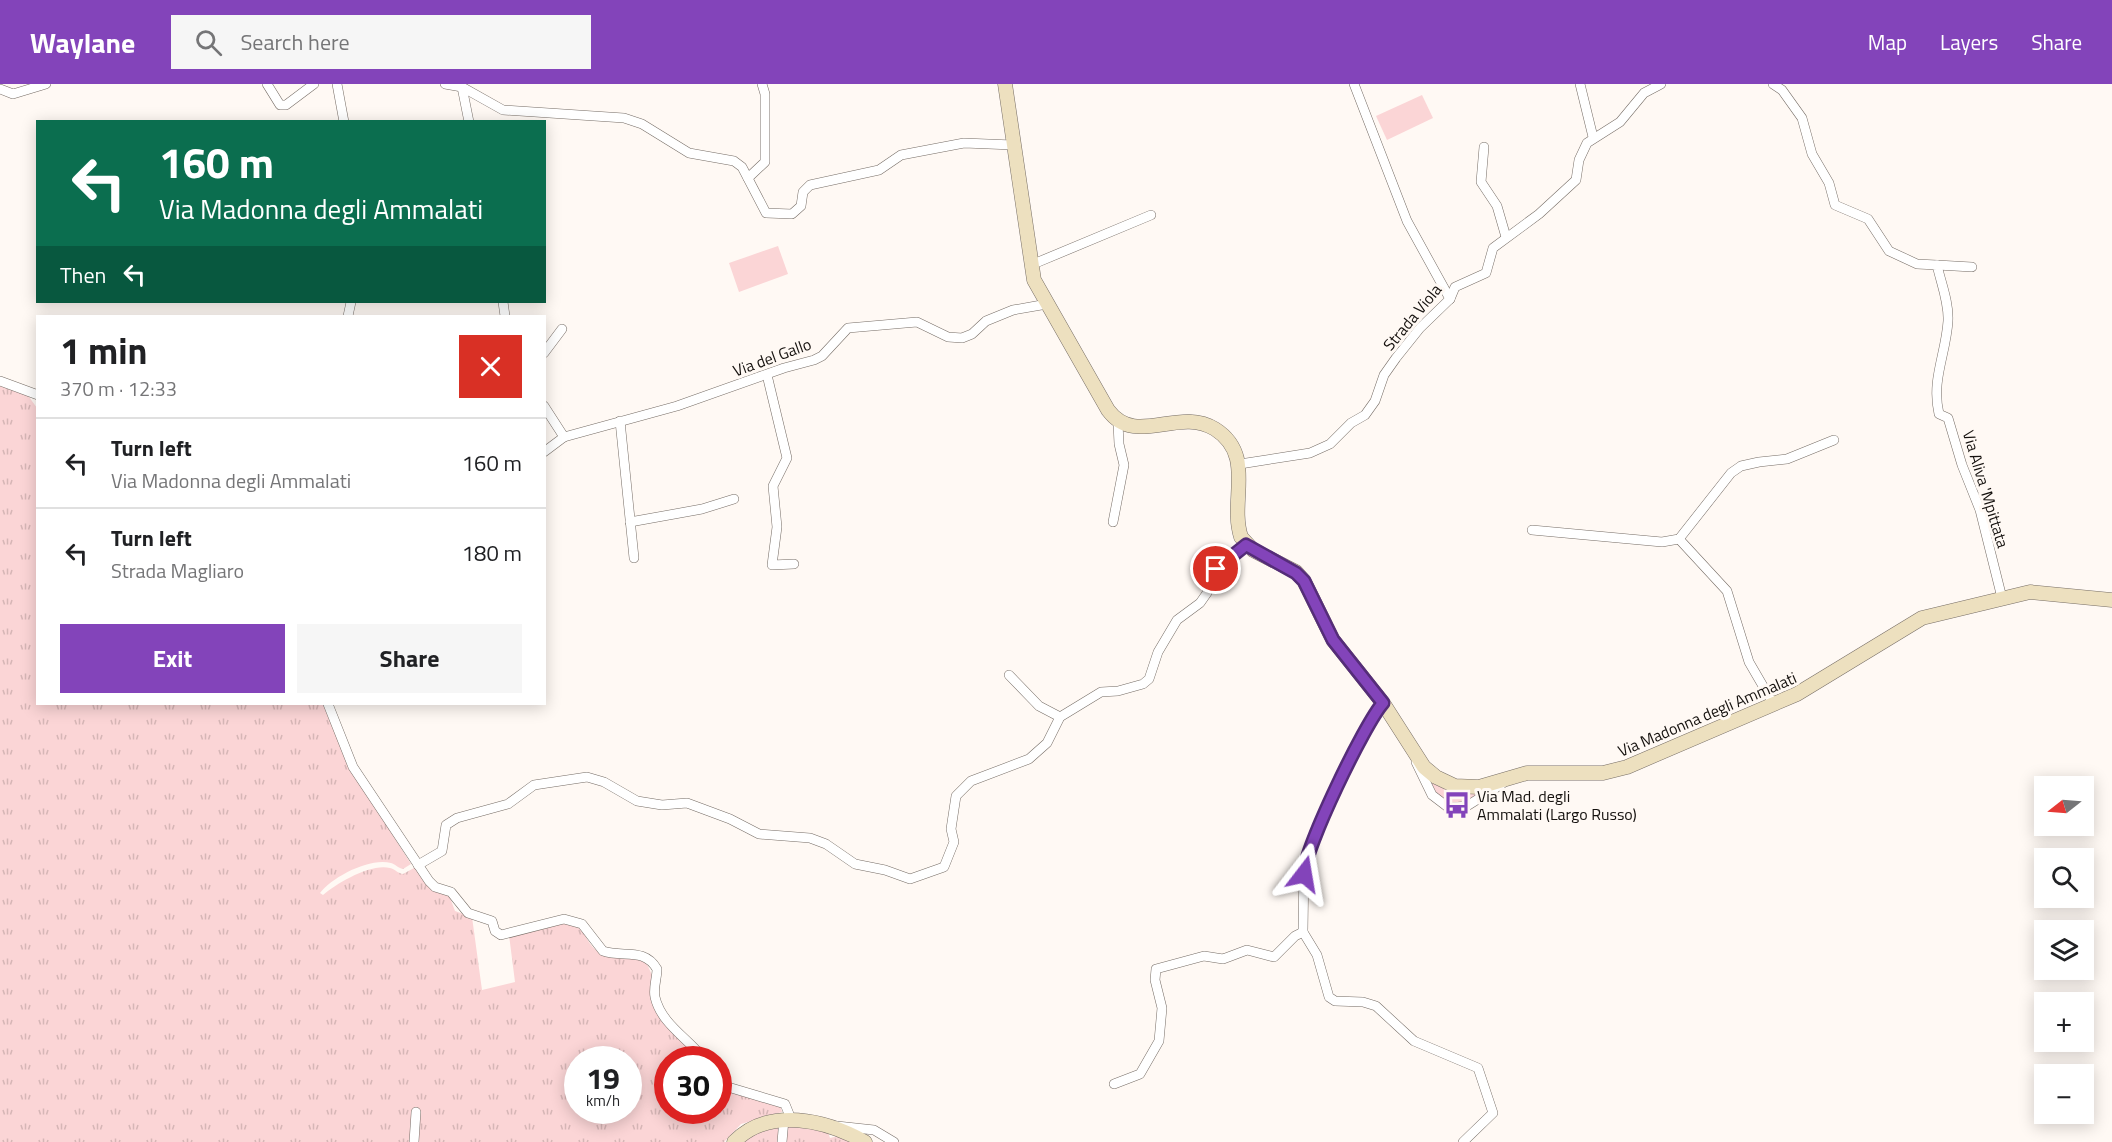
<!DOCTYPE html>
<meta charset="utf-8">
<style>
:root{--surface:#fff;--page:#f6f6f6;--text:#202124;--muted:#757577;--line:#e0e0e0;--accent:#8344ba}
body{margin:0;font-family:"Titillium Web",sans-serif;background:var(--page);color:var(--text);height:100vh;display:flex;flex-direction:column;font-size:22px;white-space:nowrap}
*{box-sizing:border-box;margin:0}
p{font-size:20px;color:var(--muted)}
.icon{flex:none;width:33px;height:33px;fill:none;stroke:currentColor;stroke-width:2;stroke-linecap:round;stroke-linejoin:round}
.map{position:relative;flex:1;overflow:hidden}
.side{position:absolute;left:36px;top:231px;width:510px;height:390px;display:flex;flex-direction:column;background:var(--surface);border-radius:0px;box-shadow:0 3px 15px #0003}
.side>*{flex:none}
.guide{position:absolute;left:36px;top:36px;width:510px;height:183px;border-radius:0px;box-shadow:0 3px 15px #0003;background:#0b6e4f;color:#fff;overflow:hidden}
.needle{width:39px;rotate:253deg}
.fabs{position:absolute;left:2034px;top:692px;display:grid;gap:12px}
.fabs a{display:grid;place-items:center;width:60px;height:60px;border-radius:0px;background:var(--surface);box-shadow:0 3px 15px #0003;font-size:30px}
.speed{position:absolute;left:564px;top:962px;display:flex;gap:12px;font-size:30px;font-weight:700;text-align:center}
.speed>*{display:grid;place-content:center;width:78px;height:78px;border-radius:50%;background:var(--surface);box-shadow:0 3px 15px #0003;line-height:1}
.speed small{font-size:15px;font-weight:400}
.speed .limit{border:9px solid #d22;background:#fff;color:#111}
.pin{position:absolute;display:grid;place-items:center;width:51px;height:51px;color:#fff;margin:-26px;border:3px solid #fff;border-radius:50%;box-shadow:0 2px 6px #0007}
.me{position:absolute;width:66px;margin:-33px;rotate:14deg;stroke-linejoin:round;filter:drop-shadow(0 0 4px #0008)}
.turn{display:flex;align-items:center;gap:21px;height:126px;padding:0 24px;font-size:27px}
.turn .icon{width:78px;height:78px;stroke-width:2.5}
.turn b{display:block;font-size:42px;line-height:51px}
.then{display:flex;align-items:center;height:57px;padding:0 24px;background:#0003;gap:12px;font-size:22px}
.round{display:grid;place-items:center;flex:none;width:63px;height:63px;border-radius:0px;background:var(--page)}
.head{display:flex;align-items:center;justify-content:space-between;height:102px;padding:0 24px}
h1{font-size:36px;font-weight:700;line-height:45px}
.button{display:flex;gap:12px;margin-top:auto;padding:12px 24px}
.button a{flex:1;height:69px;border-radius:0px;background:var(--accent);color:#fff;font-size:24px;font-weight:700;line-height:69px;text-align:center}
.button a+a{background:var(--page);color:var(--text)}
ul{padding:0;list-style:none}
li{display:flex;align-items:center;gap:18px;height:90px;padding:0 24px;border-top:2px solid var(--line)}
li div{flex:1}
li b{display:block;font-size:22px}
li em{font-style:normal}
header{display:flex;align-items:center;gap:36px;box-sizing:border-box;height:84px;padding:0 30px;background:var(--accent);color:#fff}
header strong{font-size:28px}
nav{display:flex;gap:33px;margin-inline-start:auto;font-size:21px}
.search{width:420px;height:54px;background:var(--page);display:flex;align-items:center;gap:15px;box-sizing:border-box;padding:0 21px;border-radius:0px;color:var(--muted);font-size:22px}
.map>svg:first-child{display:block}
.grass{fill:url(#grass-tufts);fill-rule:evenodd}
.green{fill:#fbd5d6}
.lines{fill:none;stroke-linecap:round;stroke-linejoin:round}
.street-casing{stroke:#766d66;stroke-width:10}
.secondary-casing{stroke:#766d66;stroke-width:15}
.street{stroke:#fff;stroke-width:9}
.secondary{stroke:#ede0bf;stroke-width:14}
.route-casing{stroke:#552c79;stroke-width:15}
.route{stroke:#8344ba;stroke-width:10}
.labels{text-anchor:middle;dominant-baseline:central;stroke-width:6;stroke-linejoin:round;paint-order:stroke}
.street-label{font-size:16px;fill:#15110e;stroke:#fff9f4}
.poi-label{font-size:16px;fill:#15110e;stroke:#fff9f4;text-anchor:start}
</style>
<header>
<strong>Waylane</strong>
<div class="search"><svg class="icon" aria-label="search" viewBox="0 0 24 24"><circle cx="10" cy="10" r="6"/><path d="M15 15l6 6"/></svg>Search here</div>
<nav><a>Map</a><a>Layers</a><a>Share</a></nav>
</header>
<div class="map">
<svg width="2112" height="1058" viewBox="0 0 2112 1058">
<defs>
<pattern id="grass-tufts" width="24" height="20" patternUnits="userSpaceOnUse" patternTransform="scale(1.5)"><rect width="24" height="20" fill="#fbd5d6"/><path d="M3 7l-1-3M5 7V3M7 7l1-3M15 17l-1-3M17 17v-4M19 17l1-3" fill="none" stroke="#d6b6b6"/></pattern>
</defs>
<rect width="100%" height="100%" fill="#fff9f4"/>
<g class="grass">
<path d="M0,301L27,310L37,324L38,620H323L351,684L411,780L403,785C398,784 395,780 391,779C370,773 332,793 320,809L323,811C337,799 371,779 390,784C395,785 397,789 403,790L414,784L418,785L449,811L455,827L472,833L482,906L515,898L509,851L564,838L581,842C597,882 612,869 645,876L653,893L651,912L699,975H668V1026H718L719,999L780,1021L782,1028L741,1040L724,1058H0ZM578,975H628V1026H578Z"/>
<polygon points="780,1042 779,1058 743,1058 758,1048"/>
<polygon points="799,1042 828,1048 830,1054 838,1052 850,1058 784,1058 786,1043"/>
</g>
<g class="green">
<polygon points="1422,11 1433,34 1387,56 1376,32"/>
<polygon points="778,162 788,190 739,208 729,179"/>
<path d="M1428,695L1476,708L1477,711C1450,725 1442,720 1428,695Z"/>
</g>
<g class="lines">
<defs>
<g id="street">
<polyline points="267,0 280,21 286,21 314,0"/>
<polyline points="337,0 344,38"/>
<polyline points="445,0 462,3 503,26 624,34 642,40 689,69 734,77 742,83 766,129 792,130 801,122 803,108 810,101 879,86 901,71 964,59 1013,61"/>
<polyline points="1354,0 1407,137 1450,215"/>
<polyline points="1580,0 1593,53"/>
<path d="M1773,0L1782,6L1802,34L1812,70L1829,99L1835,121L1868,135L1889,167L1917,180L1937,181C1941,199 1949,218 1948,237C1946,270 1931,296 1939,330L1948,334L1962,381L1980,426L2002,514"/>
<polyline points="462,3 469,38"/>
<polyline points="0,5 13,10 46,0"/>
<polyline points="1484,63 1481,98 1497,122 1506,153"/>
<polyline points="748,94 765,78 765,10 762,0"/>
<polyline points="1031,181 1151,131"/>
<polyline points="1937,181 1972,183"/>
<polyline points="503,218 505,232"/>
<polyline points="348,232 351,218"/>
<polyline points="544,269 562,245"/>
<polyline points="767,291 787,374 773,402 777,443 772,481 794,480"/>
<polyline points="0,297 38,311"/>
<polyline points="544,322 564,353 677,322 784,284 814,276 822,272 848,244 917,238 948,253 962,254 972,250 986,237 1013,226 1047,220"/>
<polyline points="620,337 634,474"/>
<polyline points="544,368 564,353"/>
<polyline points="1240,380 1310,369 1330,360 1351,339 1365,331 1375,317 1384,291 1396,274 1420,244 1450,215 1455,203 1486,189 1493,164 1539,130 1576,96 1579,76 1587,59 1620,38 1644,9 1661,0"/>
<polyline points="630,438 702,425 734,415"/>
<polyline points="1113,438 1124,381 1119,360 1118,339"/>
<polyline points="1532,446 1662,458 1679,455 1731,389 1741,382 1759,378 1787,375 1834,356"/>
<polyline points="1679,455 1727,507 1749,578 1774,621"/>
<polyline points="1009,591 1039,622 1060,633"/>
<polyline points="1383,619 1352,673 1304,778 1303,848 1317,871 1329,913 1335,917 1363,918 1376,922 1414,957 1478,984 1493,1029 1463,1058"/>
<path d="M328,620L353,683L429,797L435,803L451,808L468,829L492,837L495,847L501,851L564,835L582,840L603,867C623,874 644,863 657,885C657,894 653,904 655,913C661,940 689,955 704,975"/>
<polyline points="1416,678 1432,711 1449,724 1467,722 1502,700"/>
<polyline points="418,781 442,767 446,741 457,734 508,720 534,701 587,693 604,698 637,717 662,721 687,719 730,735 759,750 810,754 826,760 855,780 885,786 910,795 944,783 954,758 951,745 956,712 971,697 1029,675 1047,659 1060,633 1101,608 1118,607 1143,600 1149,595 1158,568 1177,536 1200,519 1207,509 1210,491 1246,461"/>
<polyline points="718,994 728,1003 785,1020 791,1035"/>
<polyline points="1114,1000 1140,990 1159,957 1162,924 1155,896 1156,885 1204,872 1223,875 1247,866 1274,873 1295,852 1303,848"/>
<polyline points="837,1042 874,1046 894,1058"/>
<polyline points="414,1058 416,1028"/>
<polyline points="782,1058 784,1035"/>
</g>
<g id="secondary">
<path d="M1005,0L1034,196L1108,326C1136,364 1178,322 1215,345C1256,371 1229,416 1241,453L1253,466L1296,488L1304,497L1333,556L1383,619L1424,683L1436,693L1455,702L1479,703L1527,689H1603L1627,683L1797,610L1922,534L2030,508L2112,516"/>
<path d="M734,1058C769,1022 826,1036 865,1058"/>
</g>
</defs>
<use href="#street" class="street-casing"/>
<use href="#secondary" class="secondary-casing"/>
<use href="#street" class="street"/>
<use href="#secondary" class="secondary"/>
</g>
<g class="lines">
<defs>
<path id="route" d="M1216,485L1246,461L1296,489L1304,497L1333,556L1383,619C1365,639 1304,765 1304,790"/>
</defs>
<use href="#route" class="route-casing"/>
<use href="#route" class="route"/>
</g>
<defs>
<symbol id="bus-bare" viewBox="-9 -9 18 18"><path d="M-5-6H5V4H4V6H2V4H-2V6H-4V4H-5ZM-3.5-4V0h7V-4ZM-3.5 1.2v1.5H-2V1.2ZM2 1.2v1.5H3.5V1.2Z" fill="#8344ba" stroke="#fff9f4" stroke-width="2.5" paint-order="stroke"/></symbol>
</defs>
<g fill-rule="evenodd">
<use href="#bus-bare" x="1438" y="702" width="38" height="38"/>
</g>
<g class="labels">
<g class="street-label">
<text transform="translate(1412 233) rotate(-50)">Strada Viola</text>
<text transform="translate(772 273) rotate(-20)">Via del Gallo</text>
<text transform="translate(1986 405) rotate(73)">Via Aliva 'Mpittata</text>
<text transform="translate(1707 630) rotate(-23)">Via Madonna degli Ammalati</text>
</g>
<g class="poi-label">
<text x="1477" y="712">Via Mad. degli<tspan x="1477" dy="18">Ammalati (Largo Russo)</tspan></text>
</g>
</g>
</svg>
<div class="fabs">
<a><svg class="needle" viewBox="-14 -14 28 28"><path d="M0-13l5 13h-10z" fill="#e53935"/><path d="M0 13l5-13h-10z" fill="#757577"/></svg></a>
<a><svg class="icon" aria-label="search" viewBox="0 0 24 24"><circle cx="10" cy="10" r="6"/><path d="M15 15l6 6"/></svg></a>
<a><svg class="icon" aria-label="layers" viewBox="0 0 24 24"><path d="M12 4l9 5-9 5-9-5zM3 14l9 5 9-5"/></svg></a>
<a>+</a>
<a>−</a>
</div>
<div class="speed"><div>19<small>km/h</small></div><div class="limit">30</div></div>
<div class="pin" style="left:1216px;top:485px;background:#d93025"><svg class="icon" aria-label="arrive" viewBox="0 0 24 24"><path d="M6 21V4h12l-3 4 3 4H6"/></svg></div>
<svg class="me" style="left:1304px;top:790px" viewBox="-20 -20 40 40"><path d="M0-17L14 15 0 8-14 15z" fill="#8344ba" stroke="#fff" stroke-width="4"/></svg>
<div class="guide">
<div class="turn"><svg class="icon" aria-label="left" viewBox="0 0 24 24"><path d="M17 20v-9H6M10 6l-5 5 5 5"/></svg><div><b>160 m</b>Via Madonna degli Ammalati</div></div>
<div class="then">Then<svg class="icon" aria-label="left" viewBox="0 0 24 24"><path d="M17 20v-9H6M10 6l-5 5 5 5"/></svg></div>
</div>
<section class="side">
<div class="head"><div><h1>1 min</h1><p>370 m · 12:33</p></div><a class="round" style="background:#d93025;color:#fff"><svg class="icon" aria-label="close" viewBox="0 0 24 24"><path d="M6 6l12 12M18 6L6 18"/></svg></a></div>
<ul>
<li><svg class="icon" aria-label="left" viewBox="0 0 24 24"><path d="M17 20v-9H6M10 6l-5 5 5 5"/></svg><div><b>Turn left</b><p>Via Madonna degli Ammalati</p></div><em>160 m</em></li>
<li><svg class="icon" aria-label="left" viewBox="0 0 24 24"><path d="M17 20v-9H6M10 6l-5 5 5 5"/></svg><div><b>Turn left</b><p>Strada Magliaro</p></div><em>180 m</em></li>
</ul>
<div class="button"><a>Exit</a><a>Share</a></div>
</section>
</div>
